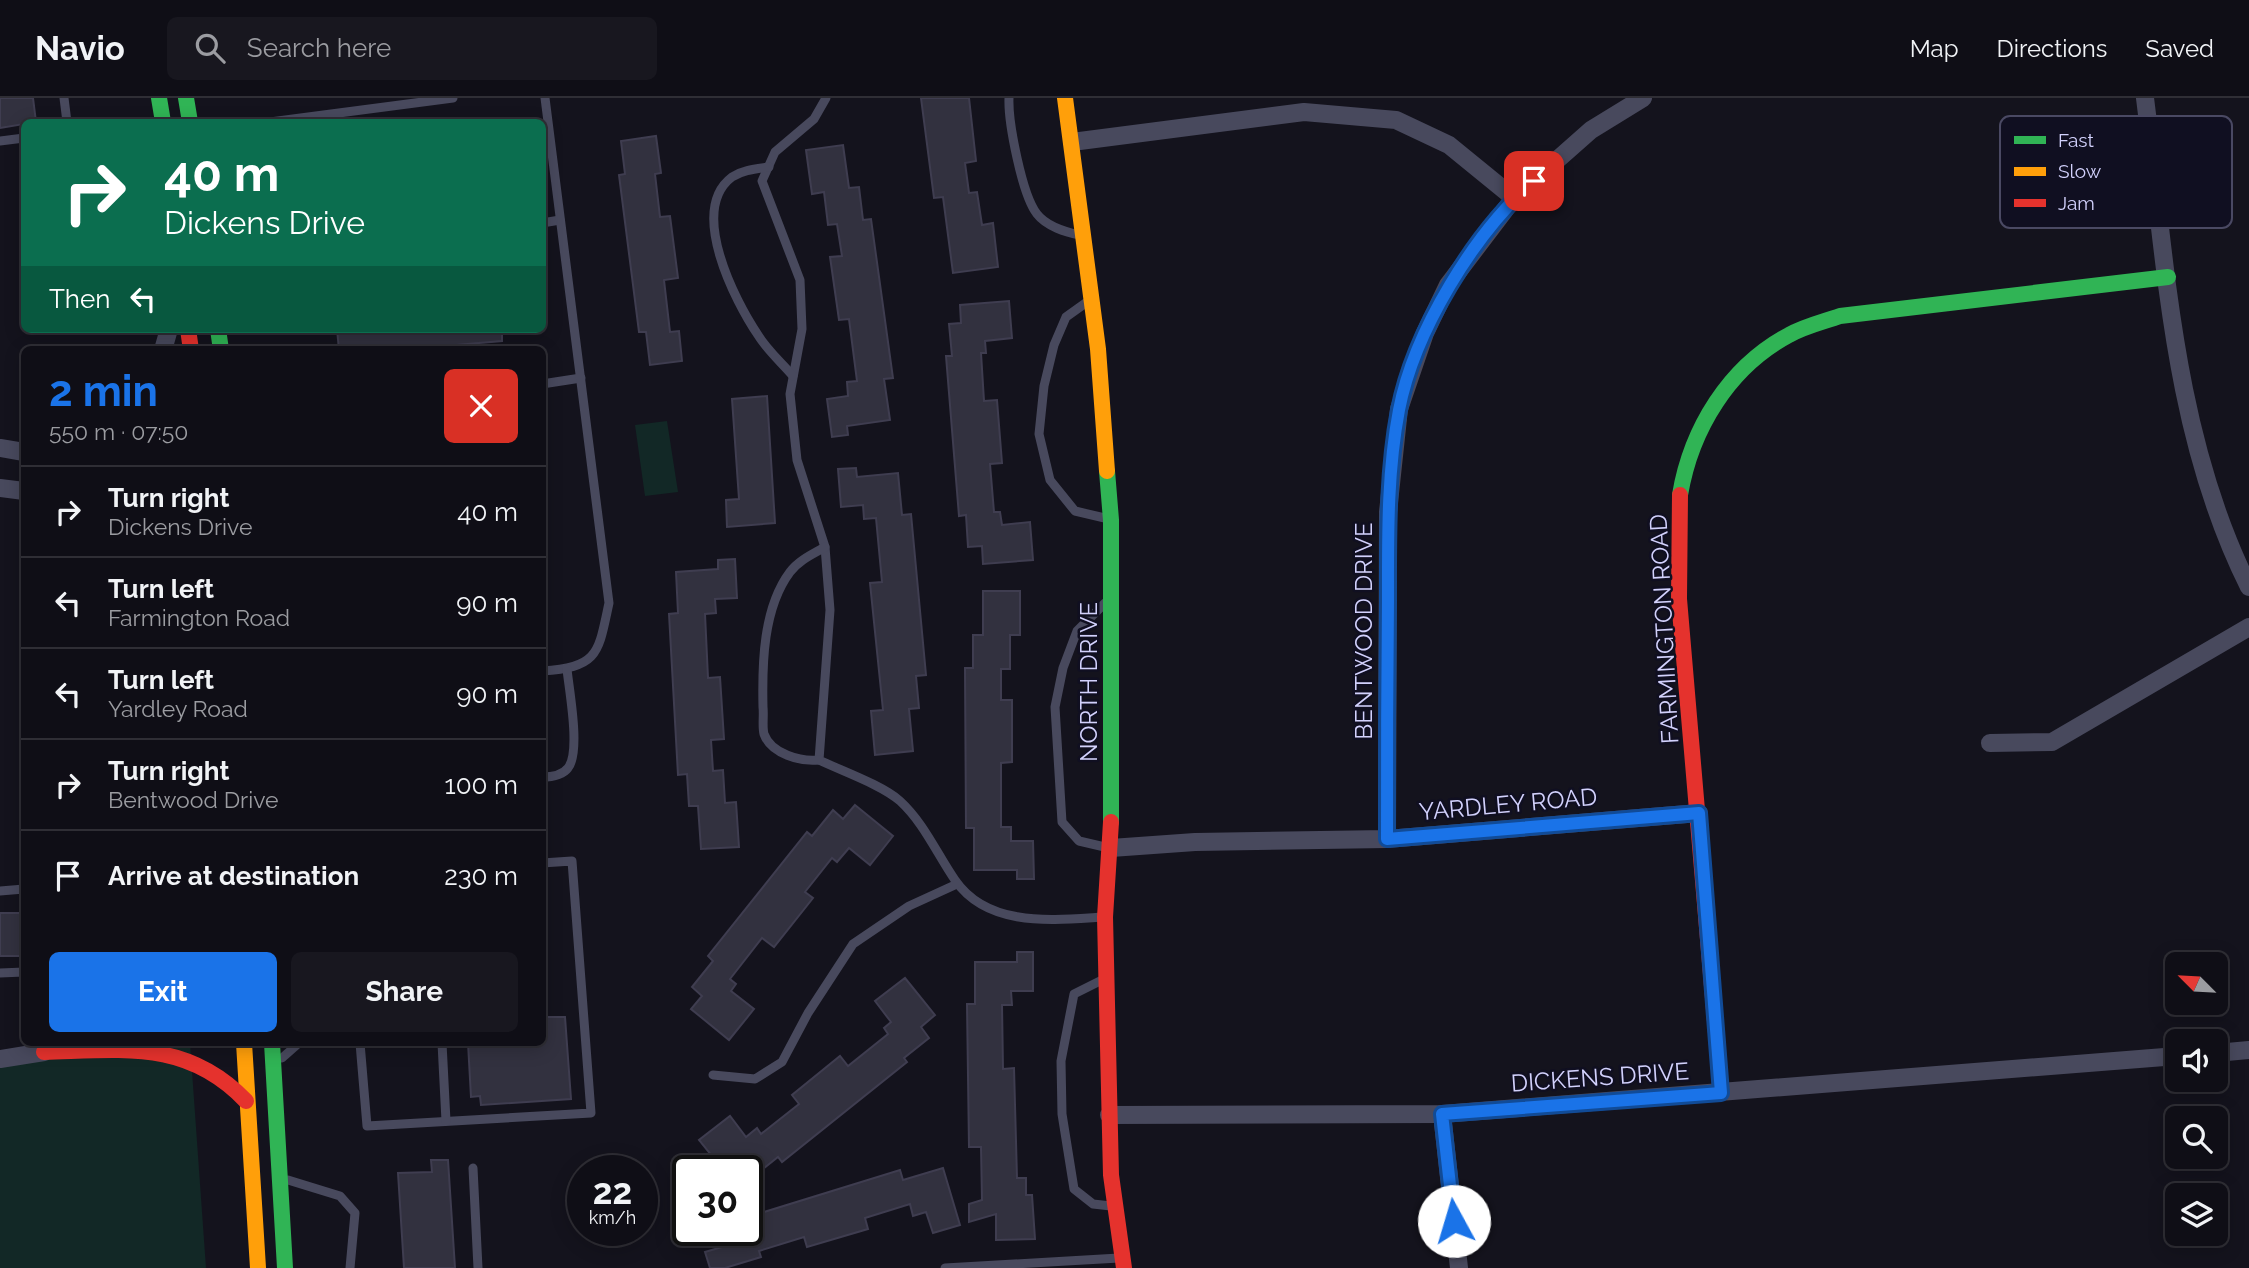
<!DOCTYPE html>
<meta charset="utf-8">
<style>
:root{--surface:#0f0e16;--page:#18171f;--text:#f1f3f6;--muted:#9b9ca1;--line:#2f2e35;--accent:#1a73e8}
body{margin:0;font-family:Raleway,sans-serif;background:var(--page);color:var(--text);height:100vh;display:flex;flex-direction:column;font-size:26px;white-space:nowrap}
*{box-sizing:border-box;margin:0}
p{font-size:23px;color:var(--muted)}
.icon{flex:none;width:38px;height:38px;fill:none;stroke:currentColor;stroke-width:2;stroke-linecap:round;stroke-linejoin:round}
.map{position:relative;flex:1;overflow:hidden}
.panel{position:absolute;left:21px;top:248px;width:525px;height:700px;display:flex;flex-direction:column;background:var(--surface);border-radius:10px;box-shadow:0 4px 18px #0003,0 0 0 2px var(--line)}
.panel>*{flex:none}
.banner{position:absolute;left:21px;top:21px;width:525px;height:214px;border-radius:10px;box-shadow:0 4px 18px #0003,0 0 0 2px var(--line);background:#0b6e4f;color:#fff;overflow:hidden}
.needle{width:46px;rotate:294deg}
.fabs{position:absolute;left:2165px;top:854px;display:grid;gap:14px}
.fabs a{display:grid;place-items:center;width:63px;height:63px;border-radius:10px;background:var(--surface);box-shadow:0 4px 18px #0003,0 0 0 2px var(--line);font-size:35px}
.speed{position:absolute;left:567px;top:1057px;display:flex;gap:14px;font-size:35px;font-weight:700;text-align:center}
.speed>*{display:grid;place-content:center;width:91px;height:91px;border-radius:50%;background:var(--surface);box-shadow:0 4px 18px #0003,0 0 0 2px var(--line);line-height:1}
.speed small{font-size:18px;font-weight:400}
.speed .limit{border:4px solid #111;border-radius:10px;background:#fff;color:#111}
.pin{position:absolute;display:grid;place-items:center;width:60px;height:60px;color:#fff;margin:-30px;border-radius:14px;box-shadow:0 4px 10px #0006}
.me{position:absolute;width:77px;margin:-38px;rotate:354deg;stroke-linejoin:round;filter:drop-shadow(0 0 5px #0008)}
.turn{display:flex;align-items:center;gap:24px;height:147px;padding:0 28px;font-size:32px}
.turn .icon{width:91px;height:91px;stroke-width:2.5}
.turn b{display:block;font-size:49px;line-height:60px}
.then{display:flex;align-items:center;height:66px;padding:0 28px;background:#0003;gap:14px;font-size:26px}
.round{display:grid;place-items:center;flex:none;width:74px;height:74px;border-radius:10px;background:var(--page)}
.head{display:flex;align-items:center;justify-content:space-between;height:119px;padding:0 28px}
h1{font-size:42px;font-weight:700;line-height:52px;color:var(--accent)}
.cta{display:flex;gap:14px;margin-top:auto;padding:14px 28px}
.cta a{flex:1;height:80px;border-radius:10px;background:var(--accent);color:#fff;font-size:28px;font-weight:700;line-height:80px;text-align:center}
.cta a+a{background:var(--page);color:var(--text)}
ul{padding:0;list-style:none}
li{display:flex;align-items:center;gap:21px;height:91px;padding:0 28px;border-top:2px solid var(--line)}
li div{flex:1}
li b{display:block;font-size:26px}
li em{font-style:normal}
header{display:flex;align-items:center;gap:42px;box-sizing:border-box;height:98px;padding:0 35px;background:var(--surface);border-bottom:2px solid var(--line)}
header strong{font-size:33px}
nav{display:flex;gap:38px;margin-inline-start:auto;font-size:24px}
.search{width:490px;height:63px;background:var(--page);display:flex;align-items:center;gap:18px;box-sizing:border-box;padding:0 24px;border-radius:10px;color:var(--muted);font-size:26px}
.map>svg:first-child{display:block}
.green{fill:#122826}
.building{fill:#32313f;stroke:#3f3d50;stroke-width:2}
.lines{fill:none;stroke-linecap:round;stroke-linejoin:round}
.lane{stroke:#48495d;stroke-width:9}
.street{stroke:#48495d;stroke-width:18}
.fast{stroke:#30b455;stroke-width:16}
.slow{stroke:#ff9f0a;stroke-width:16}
.jam{stroke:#e5322d;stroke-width:16}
.route-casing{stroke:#114b97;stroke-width:18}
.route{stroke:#1a73e8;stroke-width:12}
.labels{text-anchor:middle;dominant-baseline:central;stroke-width:5;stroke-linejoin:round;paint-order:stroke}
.street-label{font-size:24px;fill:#d2d1fc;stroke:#100f21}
.key{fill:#100f21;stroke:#4a4963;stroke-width:2}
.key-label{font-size:19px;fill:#d2d1fc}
</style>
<header>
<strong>Navio</strong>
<div class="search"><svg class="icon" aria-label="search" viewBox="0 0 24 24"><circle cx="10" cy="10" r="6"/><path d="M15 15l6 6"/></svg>Search here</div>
<nav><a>Map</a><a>Directions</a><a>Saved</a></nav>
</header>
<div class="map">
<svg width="2249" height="1170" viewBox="0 0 2249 1170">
<rect width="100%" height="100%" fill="#14131d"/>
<g class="green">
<polygon points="667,323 678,394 645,398 635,327"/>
<polygon points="151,945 190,945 206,1170 0,1170 0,957"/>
</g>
<g class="building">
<polygon points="0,0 33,0 36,24 0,30"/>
<polygon points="921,0 969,0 976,63 965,65 969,95 977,94 982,127 993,125 998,169 953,175 943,99 934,100"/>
<polygon points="656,38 661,75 655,76 660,119 670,118 678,180 664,182 670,234 679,233 682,263 650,267 646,234 639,234 619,77 625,76 621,43"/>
<polygon points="843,47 849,90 859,89 863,122 871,121 893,280 884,281 890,322 847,328 848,337 832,339 827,301 848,298 847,284 857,283 849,221 839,222 830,159 842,158 837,126 828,127 824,94 812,96 806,52"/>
<polygon points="1009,203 1012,240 985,243 986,255 981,255 984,303 997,302 1002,365 990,366 994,414 1000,414 1002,427 1030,424 1033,462 983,466 982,448 968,449 966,417 959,418 946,258 952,258 949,226 961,225 960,207"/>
<polygon points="337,231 502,231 502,243 397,252 339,252"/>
<polygon points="767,298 775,425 727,429 726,402 739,401 732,301"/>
<polygon points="856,370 857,379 898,375 902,417 911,416 926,577 916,578 919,610 909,611 913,653 875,657 871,613 883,612 870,485 882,484 876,420 864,421 863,407 841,409 838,371"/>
<polygon points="735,461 737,500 715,501 716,515 705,516 708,580 720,579 724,641 711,642 713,673 723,672 725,705 736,704 739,749 701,751 698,708 689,708 687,676 678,677 669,516 678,515 676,474 718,471 718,462"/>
<polygon points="983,493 1020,493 1020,537 1010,537 1010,571 1001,571 1001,602 1012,602 1012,664 1001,665 1001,729 1011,729 1011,743 1033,743 1034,781 1017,781 1017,772 974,772 974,730 966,730 965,570 973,570 973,537 983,537"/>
<polygon points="855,707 893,738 870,767 849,750 837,764 832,760 805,794 813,800 774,849 762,840 730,881 736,886 731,893 754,911 729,942 691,911 702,898 692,889 713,863 708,858 807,734 812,738 833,712 843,721"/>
<rect x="0" y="815" width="24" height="43"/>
<polygon points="1017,854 1033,854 1033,893 1011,893 1012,907 1002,907 1003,971 1014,970 1017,1080 1026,1080 1026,1097 1032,1097 1035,1141 996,1142 996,1116 969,1124 969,1106 982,1102 981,1049 969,1049 967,906 975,906 975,864 1017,864"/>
<polygon points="905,880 935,917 921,929 929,940 904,960 907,964 782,1064 778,1059 753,1079 748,1073 724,1073 699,1042 730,1018 746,1039 757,1030 761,1036 799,1006 792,997 840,958 848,968 888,936 884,930 891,924 875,903"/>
<polygon points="542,919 565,919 571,1001 481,1007 480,998 471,999 468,945 542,945"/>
<polygon points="431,1062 448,1062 455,1170 404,1170 398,1075 432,1074"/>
<polygon points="943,1070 960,1127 933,1135 926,1114 913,1118 910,1106 865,1120 868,1131 807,1149 804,1139 759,1153 761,1159 725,1170 710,1170 705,1154 722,1149 718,1135 752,1132 748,1119 900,1072 903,1082"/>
</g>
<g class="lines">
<g class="lane">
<polyline points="64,0 67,24"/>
<path d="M826,0L814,21L775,54L762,83L800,182L802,231L790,296L797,362L825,449L830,512L819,662C842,673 882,687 900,703C924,725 937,756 955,782C988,830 1053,822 1103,819"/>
<path d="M1009,0C1008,24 1022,97 1037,116C1047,129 1066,134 1080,137"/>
<polyline points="270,24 453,0"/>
<polyline points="0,43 24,40"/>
<path d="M769,69C756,71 743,72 732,79C688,112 735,203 758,237C767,252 782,265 793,278"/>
<polyline points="542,125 560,122"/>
<polyline points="1087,204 1066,219 1054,247 1044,288 1039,336 1050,382 1075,413 1109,421"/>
<polyline points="542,286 581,280"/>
<polyline points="1105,505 1077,533 1063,570 1055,609 1062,724 1079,743 1109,750"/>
<path d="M542,573C599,569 598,556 609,505L545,0"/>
<path d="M819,662C801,664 771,656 764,636C762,629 764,617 763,609C762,566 763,510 790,474C799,462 813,456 825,449"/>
<path d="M542,679C551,679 562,678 568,670C581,654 569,592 567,571"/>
<polyline points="0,793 24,791"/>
<polyline points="0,875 24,874"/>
<polyline points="1102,882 1074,896 1061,963 1062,1016 1074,1091 1093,1106 1111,1108"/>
<polyline points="360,945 367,1028 591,1015 572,763 542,765"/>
<polyline points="442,945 446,1023"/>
<polyline points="282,960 299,945"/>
<polyline points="713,977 755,981 782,964 808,915 853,846 909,808 957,786"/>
<polyline points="473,1070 478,1170"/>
<polyline points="288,1082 340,1098 355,1115 350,1170"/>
<polyline points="945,1170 1119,1160"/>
</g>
<g class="street">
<path d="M2145,0C2166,166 2173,337 2249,489"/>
<polyline points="1072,44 1304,14 1396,22 1449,47 1514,100"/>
<polyline points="163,252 169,231"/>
<polyline points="0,350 24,354"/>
<polyline points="0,390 24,393"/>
<polyline points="1990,645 2052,644 2249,529"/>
<polyline points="1387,741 1388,414 1399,311 1425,235 1448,187 1514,100 1591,32 1643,0"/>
<polyline points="1111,750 1195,744 1387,741 1699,715"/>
<polyline points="2216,955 2249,952"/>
<polyline points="0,961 44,954"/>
<polyline points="1442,1016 1459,1170"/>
<polyline points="1109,1017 1442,1016 2177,958"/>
</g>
<g class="fast">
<polyline points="159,0 163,24"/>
<polyline points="186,0 190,24"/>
<polyline points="218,231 221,252"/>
<polyline points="1107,373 1111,422 1111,724"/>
<path d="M1680,397C1691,331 1729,269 1789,237C1805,228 1823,224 1840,218L2168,179"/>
<polyline points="272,945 285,1170"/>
</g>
<g class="slow">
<polyline points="1065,0 1098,251 1107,373"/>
<polyline points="244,945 258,1170"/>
</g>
<g class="jam">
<polyline points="188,231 191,252"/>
<polyline points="1680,397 1679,501 1721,994"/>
<polyline points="1111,724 1105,819 1111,1077 1124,1170"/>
<path d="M44,954C122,952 187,941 246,1003"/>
</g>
</g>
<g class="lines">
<defs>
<path id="route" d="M1454,1123L1442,1016L1721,995L1699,715L1387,741C1387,662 1387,582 1388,503C1388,439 1387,375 1399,312C1414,234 1474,135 1534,83"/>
</defs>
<use href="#route" class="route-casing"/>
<use href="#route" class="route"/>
</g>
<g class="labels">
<g class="street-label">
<text transform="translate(1664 531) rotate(-93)">FARMINGTON ROAD</text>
<text transform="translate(1363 533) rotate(-90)">BENTWOOD DRIVE</text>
<text transform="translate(1088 584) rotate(-90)">NORTH DRIVE</text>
<text transform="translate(1508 706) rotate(-5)">YARDLEY ROAD</text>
<text transform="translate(1600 979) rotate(-4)">DICKENS DRIVE</text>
</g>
</g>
<rect x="2000" y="18" width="232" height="112" rx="10" class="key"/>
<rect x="2014" y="38" width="32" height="8" fill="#30b455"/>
<rect x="2014" y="69" width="32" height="9" fill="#ff9f0a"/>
<rect x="2014" y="101" width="32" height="8" fill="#e5322d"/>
<g class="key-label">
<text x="2058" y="49">Fast</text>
<text x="2058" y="80">Slow</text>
<text x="2058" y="112">Jam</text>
</g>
</svg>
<div class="fabs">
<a><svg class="needle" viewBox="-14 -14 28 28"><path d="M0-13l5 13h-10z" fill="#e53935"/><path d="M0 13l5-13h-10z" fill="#9b9ca1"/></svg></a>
<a><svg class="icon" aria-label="sound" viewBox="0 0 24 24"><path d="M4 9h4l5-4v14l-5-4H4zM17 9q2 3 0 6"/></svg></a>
<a><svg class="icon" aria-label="search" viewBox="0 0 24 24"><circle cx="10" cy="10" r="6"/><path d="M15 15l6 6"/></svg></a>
<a><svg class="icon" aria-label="layers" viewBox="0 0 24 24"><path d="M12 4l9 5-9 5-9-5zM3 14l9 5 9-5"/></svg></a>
</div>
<div class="speed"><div>22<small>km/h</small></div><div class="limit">30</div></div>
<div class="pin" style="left:1534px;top:83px;background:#d93025"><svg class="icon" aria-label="arrive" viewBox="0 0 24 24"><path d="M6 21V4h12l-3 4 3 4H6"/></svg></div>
<svg class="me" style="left:1454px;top:1123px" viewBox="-20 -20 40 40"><circle r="19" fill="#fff"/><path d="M0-13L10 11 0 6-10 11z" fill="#1a73e8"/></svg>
<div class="banner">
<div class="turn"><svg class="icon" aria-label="right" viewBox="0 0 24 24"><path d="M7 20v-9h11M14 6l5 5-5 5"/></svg><div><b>40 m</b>Dickens Drive</div></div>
<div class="then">Then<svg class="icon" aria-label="left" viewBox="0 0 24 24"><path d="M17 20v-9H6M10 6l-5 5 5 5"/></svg></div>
</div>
<section class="panel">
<div class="head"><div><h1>2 min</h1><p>550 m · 07:50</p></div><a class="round" style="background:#d93025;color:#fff"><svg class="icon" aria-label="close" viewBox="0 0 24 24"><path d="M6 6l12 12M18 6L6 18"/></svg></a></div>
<ul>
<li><svg class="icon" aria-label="right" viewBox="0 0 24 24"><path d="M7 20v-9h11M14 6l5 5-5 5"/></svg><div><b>Turn right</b><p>Dickens Drive</p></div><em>40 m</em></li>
<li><svg class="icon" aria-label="left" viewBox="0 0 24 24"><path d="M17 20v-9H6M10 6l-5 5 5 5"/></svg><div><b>Turn left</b><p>Farmington Road</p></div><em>90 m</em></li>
<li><svg class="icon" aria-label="left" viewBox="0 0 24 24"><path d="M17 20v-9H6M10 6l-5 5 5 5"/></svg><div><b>Turn left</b><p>Yardley Road</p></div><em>90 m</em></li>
<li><svg class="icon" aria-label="right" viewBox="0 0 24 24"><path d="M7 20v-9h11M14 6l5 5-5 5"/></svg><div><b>Turn right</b><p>Bentwood Drive</p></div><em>100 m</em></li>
<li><svg class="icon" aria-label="arrive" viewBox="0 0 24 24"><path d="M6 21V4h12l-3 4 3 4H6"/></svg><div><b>Arrive at destination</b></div><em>230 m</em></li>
</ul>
<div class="cta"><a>Exit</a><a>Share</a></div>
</section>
</div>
